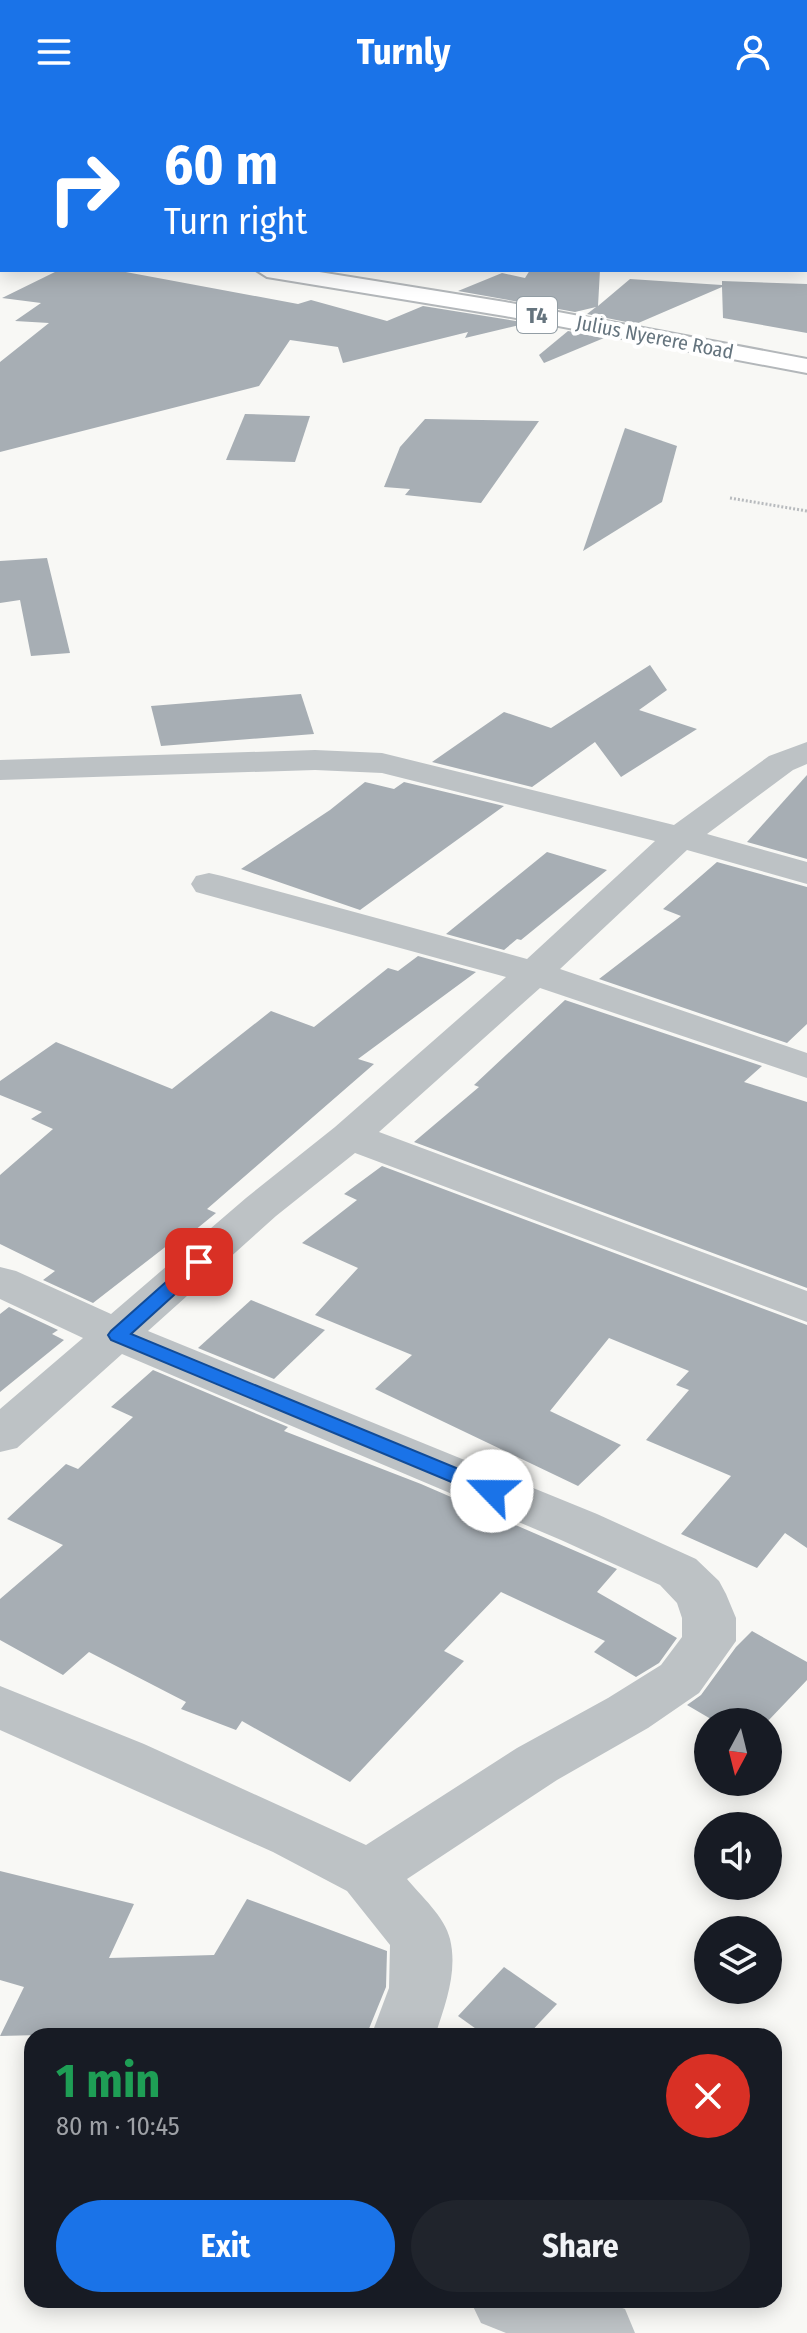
<!DOCTYPE html>
<meta charset="utf-8">
<style>
:root{--surface:#171b24;--page:#20242c;--text:#f1f3f6;--muted:#9ea1a6;--accent:#1a73e8}
body{margin:0;font-family:"Fira Sans Condensed",sans-serif;background:var(--page);color:var(--text);height:100vh;display:flex;flex-direction:column;font-size:30px;white-space:nowrap}
*{box-sizing:border-box;margin:0}
p{font-size:26px;color:var(--muted)}
.icon{flex:none;width:44px;height:44px;fill:none;stroke:currentColor;stroke-width:2;stroke-linecap:round;stroke-linejoin:round}
.map{position:relative;flex:1;overflow:hidden}
.sheet{position:absolute;left:24px;top:1924px;width:758px;height:280px;display:flex;flex-direction:column;background:var(--surface);border-radius:24px;box-shadow:0 4px 20px #0003}
.sheet>*{flex:none}
.guide{position:absolute;left:0px;top:0px;width:808px;height:168px;box-shadow:0 4px 20px #0003;background:#1a73e8;color:#fff;overflow:hidden}
.needle{width:52px;rotate:187deg}
.tools{position:absolute;left:694px;top:1604px;display:grid;gap:16px}
.tools a{display:grid;place-items:center;width:88px;height:88px;border-radius:50%;background:var(--surface);box-shadow:0 4px 20px #0003;font-size:40px}
.pin{position:absolute;display:grid;place-items:center;width:68px;height:68px;color:#fff;margin:-34px;border-radius:16px;box-shadow:0 4px 12px #0006}
.me{position:absolute;width:88px;margin:-44px;rotate:293deg;stroke-linejoin:round;filter:drop-shadow(0 0 6px #0008)}
.turn{display:flex;align-items:center;gap:28px;height:168px;padding:0 32px;font-size:36px}
.turn .icon{width:104px;height:104px;stroke-width:2.5}
.turn b{display:block;font-size:56px;line-height:68px}
.round{display:grid;place-items:center;flex:none;width:84px;height:84px;border-radius:42px;background:var(--page)}
.summary{display:flex;align-items:center;justify-content:space-between;height:136px;padding:0 32px}
h1{font-size:48px;font-weight:700;line-height:60px;color:#1e9e55}
.cta{display:flex;gap:16px;margin-top:auto;padding:16px 32px}
.cta a{flex:1;height:92px;border-radius:48px;background:var(--accent);color:#fff;font-size:32px;font-weight:700;line-height:92px;text-align:center}
.cta a+a{background:var(--page);color:var(--text)}
header{display:flex;justify-content:space-between;align-items:center;height:104px;padding:0 32px;background:var(--accent);color:#fff;font-size:36px;font-weight:700}
.map>svg:first-child{display:block}
.building{fill:#a7aeb4}
.lines{fill:none;stroke-linecap:round;stroke-linejoin:round}
.highway-casing{stroke:#b3b7ba;stroke-width:4}
.path{stroke:#b8bbbe;stroke-width:3;stroke-dasharray:2 2;stroke-linecap:butt}
.street{fill:#bdc2c5;fill-rule:evenodd}
.highway{fill:#fff;fill-rule:evenodd}
.route{fill:#1a73e8;stroke:#114b97;stroke-width:2}
.labels{text-anchor:middle;dominant-baseline:central;stroke-width:8;stroke-linejoin:round;paint-order:stroke}
.far-street-label{font-size:20px;fill:#65747e;stroke:#fff}
.shield{fill:#fff;stroke:#939ea5;stroke-width:2}
.shield-label{font-size:22px;font-weight:bold;fill:#65747e}
</style>
<header><svg class="icon" aria-label="menu" viewBox="0 0 24 24"><path d="M4 6h16M4 12h16M4 18h16"/></svg>Turnly<svg class="icon" aria-label="person" viewBox="0 0 24 24"><circle cx="12" cy="8" r="4"/><path d="M4 21q1-7 8-7t8 7"/></svg></header>
<div class="map">
<svg width="807" height="2229" viewBox="0 0 807 2229">
<rect width="100%" height="100%" fill="#f8f8f5"/>
<g class="building">
<polygon points="59,166 115,166 298,200 311,196 387,217 423,202 528,219 465,234 468,228 343,259 338,243 290,236 259,282 0,348 0,258 49,219 15,217 41,199 2,194"/>
<polygon points="530,166 600,166 598,202 630,175 722,181 722,177 807,180 807,229 723,214 722,183 636,220 587,210 596,203 575,208 458,187 502,169 525,174"/>
<polygon points="568,227 604,234 544,259 539,251"/>
<polygon points="245,310 310,312 295,358 226,356"/>
<polygon points="425,315 539,317 481,399 405,391 410,385 384,383 400,343"/>
<polygon points="625,324 677,342 662,398 583,447"/>
<polygon points="47,454 70,549 31,552 20,496 0,499 0,457"/>
<polygon points="650,561 667,586 639,606 697,625 621,673 595,638 532,683 432,658 504,608 551,624"/>
<polygon points="301,590 314,630 161,642 151,602"/>
<polygon points="807,671 807,755 747,738"/>
<polygon points="365,678 394,685 404,678 504,702 360,806 241,765 330,706"/>
<polygon points="547,748 607,766 521,836 517,835 504,846 446,830"/>
<polygon points="717,758 807,783 807,920 787,939 599,875 681,812 663,805"/>
<polygon points="418,852 476,868 358,955 374,960 207,1105 216,1109 178,1140 173,1137 93,1199 43,1176 55,1167 0,1140 0,1071 53,1025 31,1015 42,1008 0,991 0,977 56,938 172,985 271,907 314,923 388,864 398,867"/>
<polygon points="565,896 762,962 744,978 807,998 807,1184 414,1038 479,983 474,981"/>
<polygon points="382,1062 807,1221 807,1444 785,1429 757,1464 681,1430 731,1372 646,1336 689,1286 676,1281 689,1267 609,1234 550,1307 621,1341 578,1382 375,1285 412,1251 315,1211 358,1164 302,1139 357,1096 344,1090"/>
<polygon points="251,1196 325,1226 274,1275 198,1244"/>
<polygon points="9,1203 58,1226 52,1230 64,1236 0,1288 0,1210"/>
<polygon points="153,1266 288,1323 284,1327 421,1380 617,1465 597,1488 677,1534 659,1559 636,1573 594,1548 605,1537 501,1488 444,1547 464,1557 350,1678 242,1617 236,1626 181,1605 186,1598 89,1548 63,1571 0,1536 0,1495 63,1441 7,1415 66,1360 78,1365 133,1313 111,1303"/>
<polygon points="752,1527 807,1558 807,1576 767,1618 716,1618 687,1601 701,1591 736,1543"/>
<polygon points="0,1767 134,1800 109,1854 214,1851 247,1795 387,1847 386,1883 366,1932 293,1932 275,1925 0,1932 24,1883 0,1876"/>
<polygon points="504,1863 557,1900 527,1932 486,1932 458,1912"/>
</g>
<g class="lines">
<defs>
<g id="highway">
<rect x="0" y="131" width="2" height="12"/>
<polygon points="256,166 307,166 505,198 807,255 807,269 505,212 267,173"/>
</g>
</defs>
<use href="#highway" class="highway-casing"/>
<polyline class="path" points="730,394 807,407"/>
<g class="street">
<path d="M807,638V660L793,666L707,730L807,758V780L687,746L560,865L807,949V974L540,884L379,1028L807,1187V1218L355,1049L276,1112L148,1227L597,1410L696,1455L719,1477L726,1490L736,1514V1537L699,1589L648,1624L557,1676L407,1775C421,1792 445,1813 450,1835C458,1868 445,1901 435,1932H371L389,1884L390,1841L347,1787L273,1748L0,1626V1582L144,1640L366,1741L517,1644L608,1594L661,1561L682,1533V1514L677,1499L660,1481L561,1436L122,1250L17,1344L0,1348V1305L83,1234L0,1195V1163L16,1167L111,1210L246,1094L335,1023L506,873L196,788L191,780L196,772L209,769L222,772L527,855L655,737L382,669L315,666L0,676V656L315,646L382,649L674,721L769,652Z"/>
<polygon points="470,2196 601,2196 625,2205 635,2229 506,2229 481,2219"/>
</g>
<use href="#highway" class="highway"/>
</g>
<polygon class="route" points="199,1152 206,1154 209,1158 206,1162 131,1230 500,1382 503,1387 500,1392 485,1392 111,1236 108,1231 111,1227 193,1154"/>
<g class="labels">
<g class="far-street-label">
<text transform="translate(655 233) rotate(11)">Julius Nyerere Road</text>
</g>
<rect class="shield" x="517" y="193" width="40" height="36" rx="6"/>
<g class="shield-label">
<text x="537" y="211">T4</text>
</g>
</g>
</svg>
<div class="tools">
<a><svg class="needle" viewBox="-14 -14 28 28"><path d="M0-13l5 13h-10z" fill="#e53935"/><path d="M0 13l5-13h-10z" fill="#9ea1a6"/></svg></a>
<a><svg class="icon" aria-label="sound" viewBox="0 0 24 24"><path d="M4 9h4l5-4v14l-5-4H4zM17 9q2 3 0 6"/></svg></a>
<a><svg class="icon" aria-label="layers" viewBox="0 0 24 24"><path d="M12 4l9 5-9 5-9-5zM3 14l9 5 9-5"/></svg></a>
</div>
<div class="pin" style="left:199px;top:1158px;background:#d93025"><svg class="icon" aria-label="arrive" viewBox="0 0 24 24"><path d="M6 21V4h12l-3 4 3 4H6"/></svg></div>
<svg class="me" style="left:492px;top:1387px" viewBox="-20 -20 40 40"><circle r="19" fill="#fff"/><path d="M0-13L10 11 0 6-10 11z" fill="#1a73e8"/></svg>
<div class="guide">
<div class="turn"><svg class="icon" aria-label="right" viewBox="0 0 24 24"><path d="M7 20v-9h11M14 6l5 5-5 5"/></svg><div><b>60 m</b>Turn right</div></div>
</div>
<section class="sheet">
<div class="summary"><div><h1>1 min</h1><p>80 m · 10:45</p></div><a class="round" style="background:#d93025;color:#fff"><svg class="icon" aria-label="close" viewBox="0 0 24 24"><path d="M6 6l12 12M18 6L6 18"/></svg></a></div>
<div class="cta"><a>Exit</a><a>Share</a></div>
</section>
</div>
